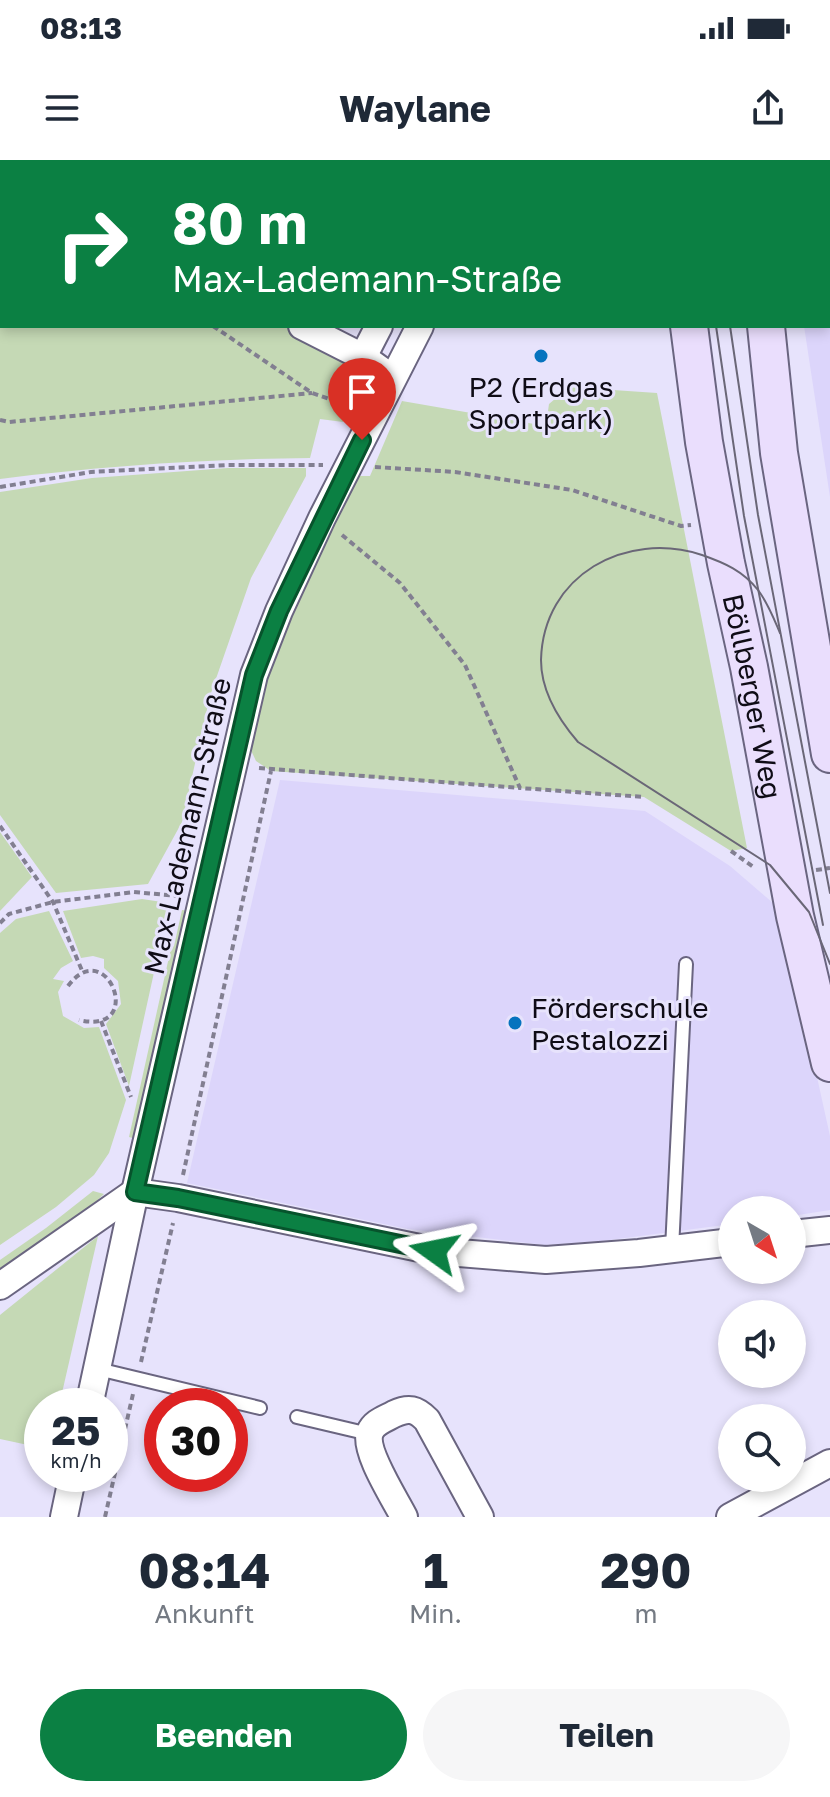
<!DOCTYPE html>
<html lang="de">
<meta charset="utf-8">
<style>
:root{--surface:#fff;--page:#f6f6f7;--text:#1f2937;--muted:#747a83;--accent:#0b8043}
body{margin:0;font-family:"Golos Text",sans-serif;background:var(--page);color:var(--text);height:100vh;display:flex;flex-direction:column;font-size:30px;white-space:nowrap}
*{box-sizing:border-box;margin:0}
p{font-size:26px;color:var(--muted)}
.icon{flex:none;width:44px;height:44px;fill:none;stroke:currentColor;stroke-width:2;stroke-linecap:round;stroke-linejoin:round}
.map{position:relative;height:1357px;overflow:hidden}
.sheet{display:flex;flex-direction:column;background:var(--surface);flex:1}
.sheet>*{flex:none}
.guide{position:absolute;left:0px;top:0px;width:830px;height:168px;box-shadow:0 4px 12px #0003;background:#0b8043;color:#fff;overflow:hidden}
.needle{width:52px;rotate:141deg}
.buttons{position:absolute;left:718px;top:1036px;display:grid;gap:16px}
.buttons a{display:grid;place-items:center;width:88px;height:88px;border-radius:50%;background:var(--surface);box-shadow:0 4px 12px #0003;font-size:40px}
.speed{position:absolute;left:24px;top:1228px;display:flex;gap:16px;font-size:40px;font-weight:700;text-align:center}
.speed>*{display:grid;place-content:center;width:104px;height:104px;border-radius:50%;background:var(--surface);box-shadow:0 4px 12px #0003;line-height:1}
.speed small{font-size:20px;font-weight:400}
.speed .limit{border:12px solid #d22;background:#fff;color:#111}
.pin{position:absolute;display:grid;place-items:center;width:68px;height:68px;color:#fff;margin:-82px -34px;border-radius:50% 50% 50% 0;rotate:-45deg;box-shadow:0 0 8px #0007}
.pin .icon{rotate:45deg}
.me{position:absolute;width:88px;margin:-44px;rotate:282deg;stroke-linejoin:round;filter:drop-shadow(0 0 6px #0008)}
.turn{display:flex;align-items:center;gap:28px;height:168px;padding:0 40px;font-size:36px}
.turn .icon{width:104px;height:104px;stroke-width:2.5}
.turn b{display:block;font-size:56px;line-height:68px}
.eta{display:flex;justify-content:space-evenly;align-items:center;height:136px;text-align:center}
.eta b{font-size:48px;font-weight:700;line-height:56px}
.primary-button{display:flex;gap:16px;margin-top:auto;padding:16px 40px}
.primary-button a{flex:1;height:92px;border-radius:48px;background:var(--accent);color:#fff;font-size:32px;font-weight:700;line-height:92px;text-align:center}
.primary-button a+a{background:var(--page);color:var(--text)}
.status{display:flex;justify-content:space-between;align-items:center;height:56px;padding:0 40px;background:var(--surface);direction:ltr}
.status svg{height:22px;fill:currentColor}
header{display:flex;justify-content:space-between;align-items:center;height:104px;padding:0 40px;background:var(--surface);font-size:36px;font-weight:700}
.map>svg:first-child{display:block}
.built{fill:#dcd5fb}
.green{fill:#c5d9b5}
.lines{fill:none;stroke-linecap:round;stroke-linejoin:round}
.lane-casing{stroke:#6a6580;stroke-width:16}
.street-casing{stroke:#6a6580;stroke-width:30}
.secondary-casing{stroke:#6a6580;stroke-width:40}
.path{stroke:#827f91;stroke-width:4;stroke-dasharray:6 4;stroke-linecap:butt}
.lane{stroke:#fff;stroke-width:12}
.street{stroke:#fff;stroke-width:26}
.secondary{stroke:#eadefd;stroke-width:36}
.tram{stroke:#6a6777;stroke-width:2}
.route-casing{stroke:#07532c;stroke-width:20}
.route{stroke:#0b8043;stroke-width:14}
.poi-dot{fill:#0673be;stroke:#e7e3fc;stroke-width:3}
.labels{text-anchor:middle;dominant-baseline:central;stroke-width:6;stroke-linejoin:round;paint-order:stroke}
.poi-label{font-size:28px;fill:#0f0c16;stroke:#e7e3fc}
.street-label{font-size:28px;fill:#0f0c16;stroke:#e7e3fc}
</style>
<div class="status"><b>08:13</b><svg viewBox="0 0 49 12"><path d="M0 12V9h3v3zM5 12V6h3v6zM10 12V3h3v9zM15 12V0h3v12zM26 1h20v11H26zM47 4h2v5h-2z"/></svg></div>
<header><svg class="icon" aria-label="menu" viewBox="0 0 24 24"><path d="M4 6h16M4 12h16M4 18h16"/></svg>Waylane<svg class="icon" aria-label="share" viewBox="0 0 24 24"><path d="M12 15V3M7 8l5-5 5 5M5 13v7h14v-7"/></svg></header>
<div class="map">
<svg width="830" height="1357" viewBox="0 0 830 1357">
<rect width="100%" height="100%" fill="#e7e3fc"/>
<g class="built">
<polygon points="793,0 830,0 830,337 804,166 828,166 828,2"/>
<polygon points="280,620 645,651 730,706 780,749 830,976 830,1050 792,1056 792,1050 732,1050 732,1064 602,1081 545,1085 408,1069 187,1023"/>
</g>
<g class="green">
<path d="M0,0L82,2H2V166H302L363,197L343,262L320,259L310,298C206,299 103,306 0,319Z"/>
<polygon points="569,227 657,233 747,688 731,691 644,637 271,611 256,601 249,586 265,522 293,453 357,316 370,316 402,241 546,266 549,244"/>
<polygon points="228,308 306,308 306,316 251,418 210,536 182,662 148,724 56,733 0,655 0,332 92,318"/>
<polygon points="0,672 32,717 0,751"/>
<polygon points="142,739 162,742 168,749 129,926 106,864 121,844 118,821 104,808 104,799 93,796 81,798 63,751"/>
<polygon points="182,750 189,751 136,979 129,977 171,788 174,786"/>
<polygon points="49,751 73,801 61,808 53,819 64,821 58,832 63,856 84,868 99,867 126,940 109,993 94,1015 56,1047 0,1085 0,773 16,759"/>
<polygon points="93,1031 104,1034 86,1051 0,1112 0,1100 46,1068"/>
<polygon points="98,1076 59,1246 42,1246 42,1288 0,1279 0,1155"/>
</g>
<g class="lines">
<defs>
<g id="lane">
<polyline points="672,1089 686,804"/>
<polyline points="98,1209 260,1248"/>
<polyline points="297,1257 369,1274"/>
</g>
<g id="street">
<polyline points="80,0 82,2"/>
<polyline points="462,2 463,0"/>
<polyline points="507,2 508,0"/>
<polyline points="302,166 363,197 392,218"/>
<polyline points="363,197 379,166"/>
<polyline points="792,1074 830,1070"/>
<polyline points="0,1126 135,1032 178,1038 434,1091 546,1100 639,1093 732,1082"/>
<polyline points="89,1246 135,1032 254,515 279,451 322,358 420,166"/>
<polyline points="64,1357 73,1314"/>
<path d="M404,1357C395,1339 363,1290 370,1272C374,1262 385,1259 394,1254C409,1247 416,1249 427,1260L480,1357"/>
<polyline points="730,1357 830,1303"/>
</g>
<g id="secondary">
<polyline points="670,0 670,2"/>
<polyline points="748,0 748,2"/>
<path id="s1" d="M689,166L704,282L726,403L749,507L795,756L830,903"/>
<polyline points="766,166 779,293 830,594"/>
</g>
</defs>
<use href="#lane" class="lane-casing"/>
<use href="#street" class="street-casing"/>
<use href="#secondary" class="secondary-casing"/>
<g class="path">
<polyline points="0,67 2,68"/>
<polyline points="213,166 312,233 353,247"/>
<polyline points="0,260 9,262 312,233"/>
<polyline points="375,307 455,312 572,330 681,366 691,365"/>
<polyline points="0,327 91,312 228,305 323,305"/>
<polyline points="342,375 400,423 465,505 520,628 644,637"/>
<polyline points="259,608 520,628"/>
<polyline points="0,666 53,742 83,813"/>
<polyline points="731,691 755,708"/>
<polyline points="816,710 830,708"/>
<polyline points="0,763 9,754 53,742 134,732 179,736"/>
<path d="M68,826C107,773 147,876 79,860"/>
<polyline points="101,861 131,937"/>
<polyline points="183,1015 271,611"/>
<polyline points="141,1202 173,1063"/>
<polyline points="105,1357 133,1234"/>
</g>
<use href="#lane" class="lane"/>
<use href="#street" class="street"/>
<use href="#secondary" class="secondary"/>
<g class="tram">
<polyline points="695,0 695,2"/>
<polyline points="711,0 711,2"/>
<polyline points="716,166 744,356 823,765"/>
<polyline points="730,166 758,355 830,733"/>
<path d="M780,473C774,459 768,443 758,430C743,411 725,403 702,395C626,370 543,415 541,500C541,531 559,560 578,582L770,705L809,752L830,804"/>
</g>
</g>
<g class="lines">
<defs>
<polyline id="route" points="362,280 279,451 254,515 135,1032 178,1038 434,1091"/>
</defs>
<use href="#route" class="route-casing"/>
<use href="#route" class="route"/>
</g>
<g class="poi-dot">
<circle cx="541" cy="196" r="8"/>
<circle cx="515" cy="863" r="8"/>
</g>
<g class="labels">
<g class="poi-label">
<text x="541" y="226">P2 (Erdgas<tspan x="541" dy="32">Sportpark)</tspan></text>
<text x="531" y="847" text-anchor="start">Förderschule<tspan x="531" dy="32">Pestalozzi</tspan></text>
</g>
<g class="street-label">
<text stroke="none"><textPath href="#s1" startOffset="376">Böllberger Weg</textPath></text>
<text transform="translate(187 666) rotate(-77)">Max-Lademann-Straße</text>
</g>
</g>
</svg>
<div class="buttons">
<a><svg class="needle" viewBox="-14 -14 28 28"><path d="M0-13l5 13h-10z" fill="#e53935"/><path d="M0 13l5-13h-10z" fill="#747a83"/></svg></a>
<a><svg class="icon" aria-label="sound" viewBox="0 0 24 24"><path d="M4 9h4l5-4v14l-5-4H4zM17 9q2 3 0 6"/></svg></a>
<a><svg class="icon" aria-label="search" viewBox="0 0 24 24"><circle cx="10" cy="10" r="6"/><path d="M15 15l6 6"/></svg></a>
</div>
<div class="speed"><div>25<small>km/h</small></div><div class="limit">30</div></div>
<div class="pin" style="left:362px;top:280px;background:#d93025"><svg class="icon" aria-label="arrive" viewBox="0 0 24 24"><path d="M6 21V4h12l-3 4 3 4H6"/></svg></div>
<svg class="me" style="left:434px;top:1091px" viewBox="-20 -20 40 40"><path d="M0-17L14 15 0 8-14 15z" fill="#0b8043" stroke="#fff" stroke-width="4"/></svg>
<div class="guide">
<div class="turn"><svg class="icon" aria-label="right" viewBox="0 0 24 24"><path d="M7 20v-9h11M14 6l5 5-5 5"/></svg><div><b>80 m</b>Max-Lademann-Straße</div></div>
</div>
</div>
<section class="sheet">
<div class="eta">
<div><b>08:14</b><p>Ankunft</p></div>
<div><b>1</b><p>Min.</p></div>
<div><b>290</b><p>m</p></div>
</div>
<div class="primary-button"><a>Beenden</a><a>Teilen</a></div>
</section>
